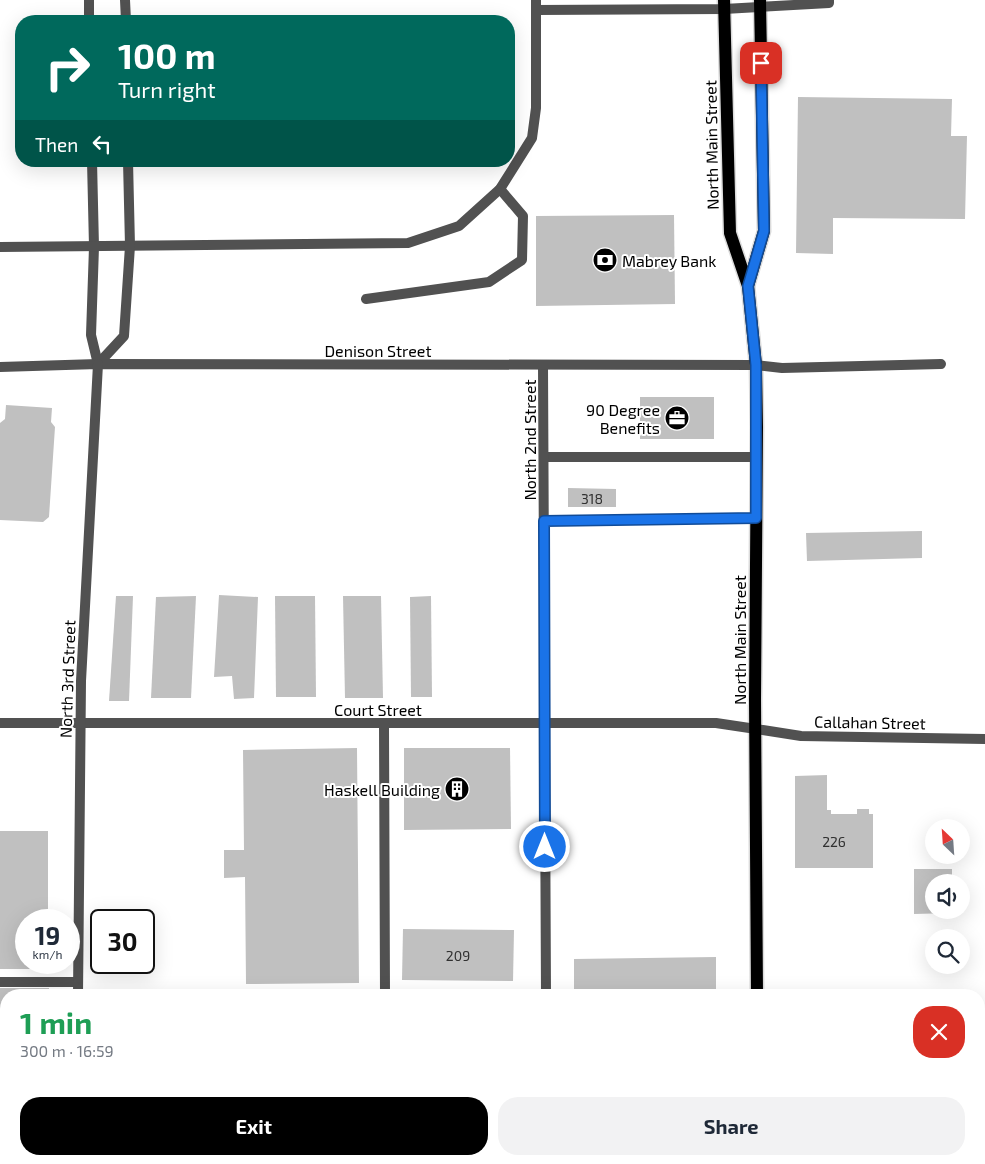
<!DOCTYPE html>
<meta charset="utf-8">
<style>
:root{--surface:#fff;--page:#f2f2f3;--text:#1f2937;--muted:#747a83;--accent:#000}
body{margin:0;font-family:"Exo 2",sans-serif;background:var(--page);color:var(--text);height:100vh;display:flex;flex-direction:column;font-size:19px;white-space:nowrap}
*{box-sizing:border-box;margin:0}
p{font-size:16px;color:var(--muted)}
.icon{flex:none;width:28px;height:28px;fill:none;stroke:currentColor;stroke-width:2;stroke-linecap:round;stroke-linejoin:round}
.map{position:relative;flex:1;overflow:hidden}
.sheet{position:absolute;left:0px;top:989px;width:985px;height:176px;display:flex;flex-direction:column;background:var(--surface);border-radius:20px 20px 0 0;box-shadow:0 5px 20px #0002}
.sheet>*{flex:none}
.hud{position:absolute;left:15px;top:15px;width:500px;height:152px;border-radius:20px;box-shadow:0 5px 20px #0002;background:#00695c;color:#fff;overflow:hidden}
.needle{width:32px;rotate:335deg}
.buttons{position:absolute;left:925px;top:819px;display:grid;gap:10px}
.buttons a{display:grid;place-items:center;width:45px;height:45px;border-radius:50%;background:var(--surface);box-shadow:0 5px 20px #0002;font-size:25px}
.speed{position:absolute;left:15px;top:909px;display:flex;gap:10px;font-size:25px;font-weight:700;text-align:center}
.speed>*{display:grid;place-content:center;width:65px;height:65px;border-radius:50%;background:var(--surface);box-shadow:0 5px 20px #0002;line-height:1}
.speed small{font-size:12px;font-weight:400}
.speed .limit{border:2px solid #111;border-radius:8px;background:#fff;color:#111}
.pin{position:absolute;display:grid;place-items:center;width:42px;height:42px;color:#fff;margin:-21px;border-radius:10px;box-shadow:0 2px 8px #0006}
.me{position:absolute;width:55px;margin:-28px;rotate:0deg;stroke-linejoin:round;filter:drop-shadow(0 0 4px #0008)}
.turn{display:flex;align-items:center;gap:18px;height:105px;padding:0 20px;font-size:22px}
.turn .icon{width:65px;height:65px;stroke-width:2.5}
.turn b{display:block;font-size:35px;line-height:42px}
.then{display:flex;align-items:center;height:48px;padding:0 20px;background:#0003;gap:10px;font-size:19px}
.round{display:grid;place-items:center;flex:none;width:52px;height:52px;border-radius:20px;background:var(--page)}
.overview{display:flex;align-items:center;justify-content:space-between;height:85px;padding:0 20px}
h1{font-size:30px;font-weight:700;line-height:38px;color:#1e9e55}
.cta{display:flex;gap:10px;margin-top:auto;padding:10px 20px}
.cta a{flex:1;height:58px;border-radius:20px;background:var(--accent);color:#fff;font-size:20px;font-weight:700;line-height:58px;text-align:center}
.cta a+a{background:var(--page);color:var(--text)}
.map>svg:first-child{display:block}
.building{fill:#c0c0c0}
.lines{fill:none;stroke-linecap:round;stroke-linejoin:round}
.primary-casing{stroke:#dbdbdb;stroke-width:15}
.service{stroke:#515151;stroke-width:10}
.minor{stroke:#515151;stroke-width:10}
.tertiary{stroke:#515151;stroke-width:10}
.primary{stroke:#000;stroke-width:12}
.route-casing{stroke:#114b97;stroke-width:12}
.route{stroke:#1a73e8;stroke-width:9}
.labels{text-anchor:middle;dominant-baseline:central;stroke-width:4;stroke-linejoin:round;paint-order:stroke}
.number-label{font-size:14px;fill:#303030}
.street-label{font-size:16px;fill:#000;stroke:#fff}
.poi-label{font-size:16px;fill:#000;stroke:#fff;text-anchor:end}
</style>
<div class="map">
<svg width="985" height="1164" viewBox="0 0 985 1164">
<rect width="100%" height="100%" fill="#fff"/>
<g class="building">
<polygon points="798,97 952,99 951,136 967,136 965,219 833,218 833,254 796,253"/>
<polygon points="674,215 675,304 536,306 536,216"/>
<rect x="640" y="397" width="74" height="42"/>
<polygon points="6,405 52,408 51,422 55,427 49,517 43,522 0,520 0,423 5,419"/>
<polygon points="568,488 616,489 616,507 568,507"/>
<polygon points="922,531 922,558 807,561 806,533"/>
<polygon points="219,595 258,597 254,698 234,699 232,676 214,677"/>
<polygon points="116,596 133,596 129,701 109,701"/>
<polygon points="196,596 191,698 151,698 156,597"/>
<polygon points="275,596 315,596 316,697 276,697"/>
<polygon points="343,596 381,596 383,698 345,698"/>
<polygon points="431,596 432,697 411,697 410,597"/>
<polygon points="357,748 359,983 246,984 245,877 224,878 224,850 244,850 243,750"/>
<polygon points="404,748 510,748 511,829 404,830"/>
<polygon points="827,775 827,810 831,810 831,814 857,814 857,809 869,809 869,814 873,814 873,868 795,868 795,776"/>
<polygon points="0,831 48,831 48,920 26,920 26,962 48,962 47,969 0,969"/>
<polygon points="914,869 952,869 952,882 934,882 934,910 952,910 952,913 914,914"/>
<polygon points="403,929 514,930 513,981 402,980"/>
<polygon points="716,957 716,995 574,995 574,959"/>
<polygon points="0,988 49,988 49,995 6,995 6,1124 0,1124"/>
</g>
<g class="lines">
<defs>
<g id="primary">
<polyline points="724,0 730,233 748,286 756,365 757,427 755,700 757,995"/>
<polyline points="748,286 764,231 760,0"/>
<polyline points="759,1159 759,1164"/>
</g>
</defs>
<use href="#primary" class="primary-casing"/>
<g class="service">
<polyline points="89,0 89,21"/>
<polyline points="125,0 126,21"/>
<polyline points="536,10 724,9 829,3 829,0"/>
<polyline points="92,161 94,247 91,335 98,364"/>
<polyline points="0,247 408,243 459,226 500,189 532,138 536,108 536,0"/>
<polyline points="366,299 489,282 522,260 523,216 500,189"/>
<polyline points="98,364 124,336 130,246 128,161"/>
<polyline points="756,365 782,368 941,364"/>
<polyline points="544,457 757,457"/>
<polyline points="544,521 756,518"/>
<polyline points="0,982 78,982"/>
</g>
<g class="minor">
<polyline points="543,365 546,995"/>
<polyline points="0,367 98,364 756,365"/>
<polyline points="0,723 716,723 756,729"/>
<polyline points="384,724 385,995"/>
<polyline points="78,995 81,681 98,364"/>
<polyline points="78,1159 79,1164"/>
<polyline points="536,1164 537,1159"/>
</g>
<g class="tertiary">
<polyline points="756,729 801,736 985,739"/>
<polyline points="569,1164 759,1162 985,1164"/>
</g>
<use href="#primary" class="primary"/>
</g>
<g class="lines">
<defs>
<polyline id="route" points="545,847 544,521 756,518 756,365 748,286 764,231 761,63"/>
</defs>
<use href="#route" class="route-casing"/>
<use href="#route" class="route"/>
</g>
<defs>
<symbol id="bank-disc" viewBox="-11 -11 22 22"><circle r="9.5" fill="#000" stroke="#fff"/><path d="M-6-4H6V4H-6ZM0-2.3a2.3 2.3 0 1 0 0 4.6a2.3 2.3 0 1 0 0-4.6Z" fill="#fff"/></symbol>
<symbol id="office-disc" viewBox="-11 -11 22 22"><circle r="9.5" fill="#000" stroke="#fff"/><path d="M-6-3h4V-5.5h4V-3h4V5H-6ZM-1-4.5V-3h2v-1.5ZM-6 0V1H6V0Z" fill="#fff"/></symbol>
<symbol id="building-disc" viewBox="-11 -11 22 22"><circle r="9.5" fill="#000" stroke="#fff"/><path d="M-4-6H4V6H1V3H-1V6H-4ZM-2.5-4.3h1.7v1.8h-1.7ZM.8-4.3h1.7v1.8H.8ZM-2.5-1h1.7V.8h-1.7ZM.8-1h1.7V.8H.8Z" fill="#fff"/></symbol>
</defs>
<g fill-rule="evenodd">
<use href="#bank-disc" x="591" y="246" width="28" height="28"/>
<use href="#office-disc" x="663" y="404" width="28" height="28"/>
<use href="#building-disc" x="443" y="775" width="28" height="28"/>
</g>
<g class="labels">
<g class="number-label">
<text x="592" y="498">318</text>
<text x="834" y="841">226</text>
<text x="458" y="955">209</text>
</g>
<g class="street-label">
<text transform="translate(711 145) rotate(-91)">North Main Street</text>
<text x="378" y="350">Denison Street</text>
<text transform="translate(529 440) rotate(-90)">North 2nd Street</text>
<text transform="translate(739 640) rotate(-90)">North Main Street</text>
<text transform="translate(67 679) rotate(-88)">North 3rd Street</text>
<text x="378" y="709">Court Street</text>
<text transform="translate(870 722) rotate(1)">Callahan Street</text>
</g>
<g class="poi-label">
<text x="622" y="260" text-anchor="start">Mabrey Bank</text>
<text x="660" y="409">90 Degree<tspan x="660" dy="18">Benefits</tspan></text>
<text x="440" y="789">Haskell Building</text>
</g>
</g>
</svg>
<div class="buttons">
<a><svg class="needle" viewBox="-14 -14 28 28"><path d="M0-13l5 13h-10z" fill="#e53935"/><path d="M0 13l5-13h-10z" fill="#747a83"/></svg></a>
<a><svg class="icon" aria-label="sound" viewBox="0 0 24 24"><path d="M4 9h4l5-4v14l-5-4H4zM17 9q2 3 0 6"/></svg></a>
<a><svg class="icon" aria-label="search" viewBox="0 0 24 24"><circle cx="10" cy="10" r="6"/><path d="M15 15l6 6"/></svg></a>
</div>
<div class="speed"><div>19<small>km/h</small></div><div class="limit">30</div></div>
<div class="pin" style="left:761px;top:63px;background:#d93025"><svg class="icon" aria-label="arrive" viewBox="0 0 24 24"><path d="M6 21V4h12l-3 4 3 4H6"/></svg></div>
<svg class="me" style="left:545px;top:847px" viewBox="-20 -20 40 40"><circle r="17" fill="#1a73e8" stroke="#fff" stroke-width="3"/><path d="M0-11L8 9 0 5-8 9z" fill="#fff"/></svg>
<div class="hud">
<div class="turn"><svg class="icon" aria-label="right" viewBox="0 0 24 24"><path d="M7 20v-9h11M14 6l5 5-5 5"/></svg><div><b>100 m</b>Turn right</div></div>
<div class="then">Then<svg class="icon" aria-label="left" viewBox="0 0 24 24"><path d="M17 20v-9H6M10 6l-5 5 5 5"/></svg></div>
</div>
<section class="sheet">
<div class="overview"><div><h1>1 min</h1><p>300 m · 16:59</p></div><a class="round" style="background:#d93025;color:#fff"><svg class="icon" aria-label="close" viewBox="0 0 24 24"><path d="M6 6l12 12M18 6L6 18"/></svg></a></div>
<div class="cta"><a>Exit</a><a>Share</a></div>
</section>
</div>
